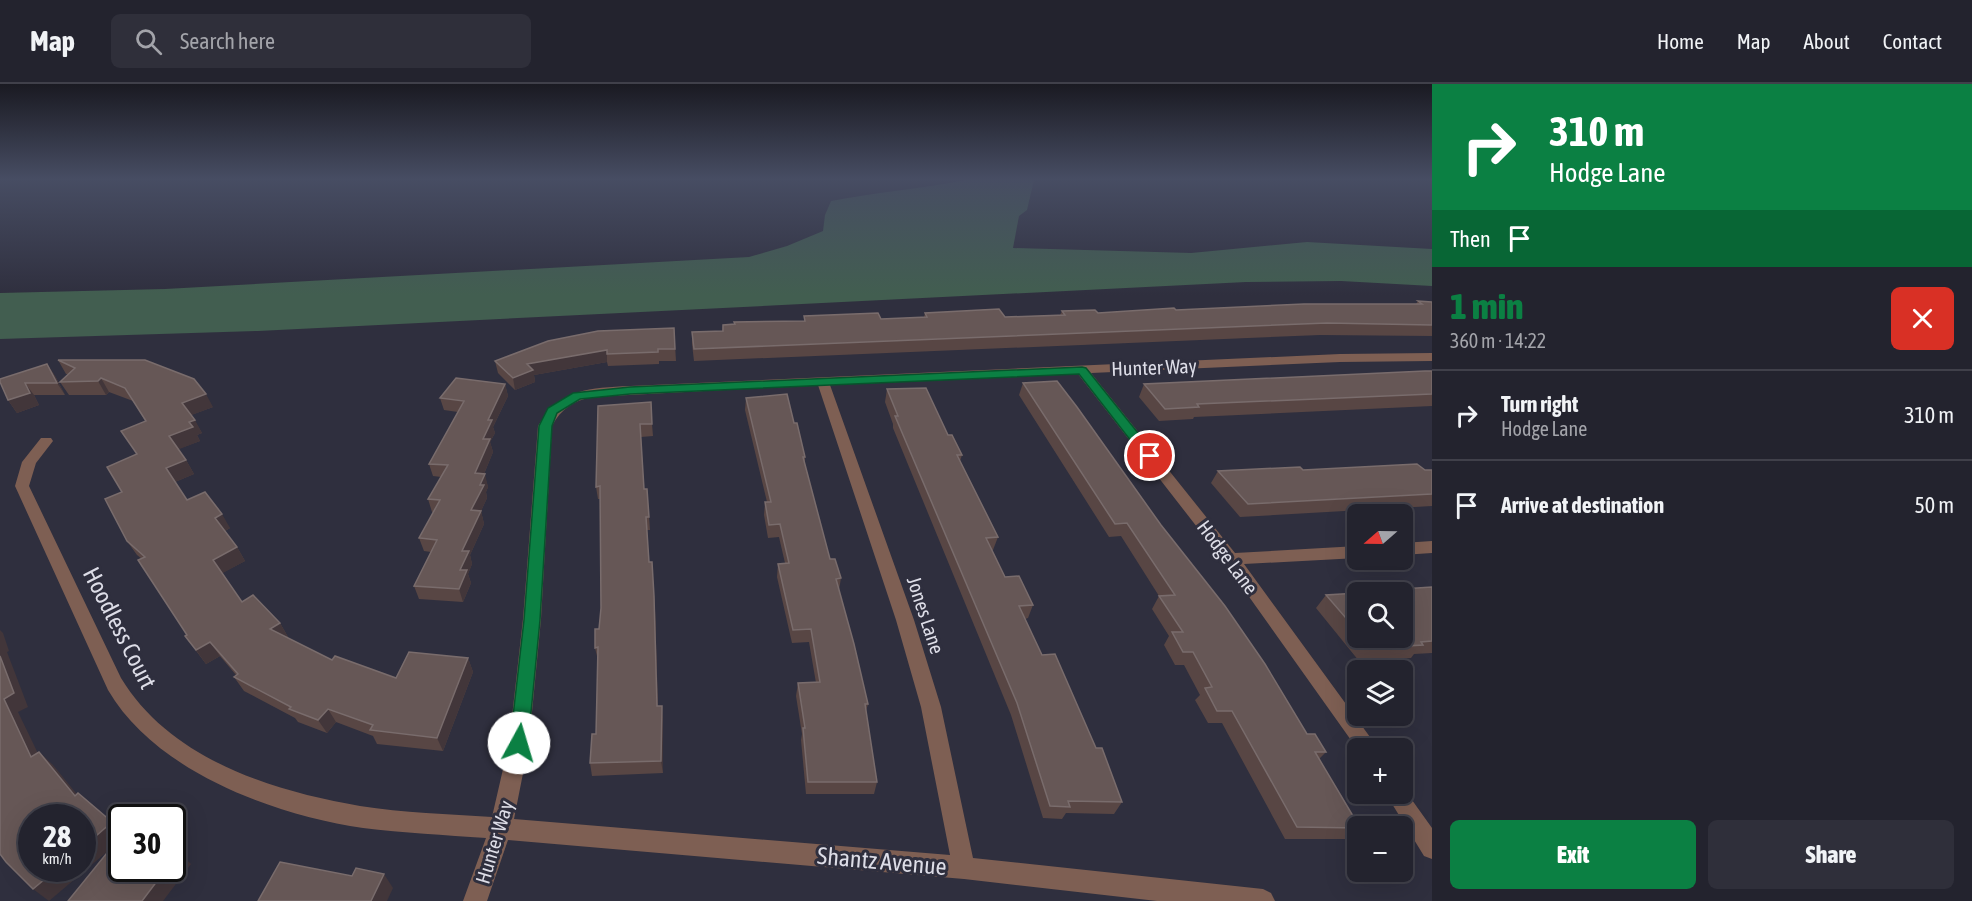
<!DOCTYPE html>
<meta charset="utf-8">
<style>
:root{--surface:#23232e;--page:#2f2f3a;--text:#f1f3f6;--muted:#a3a4aa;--line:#40404a;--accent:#0b8043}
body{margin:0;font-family:"Asap Condensed",sans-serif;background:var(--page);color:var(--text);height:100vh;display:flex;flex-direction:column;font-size:22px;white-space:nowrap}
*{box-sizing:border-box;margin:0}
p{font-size:20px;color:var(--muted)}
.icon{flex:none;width:33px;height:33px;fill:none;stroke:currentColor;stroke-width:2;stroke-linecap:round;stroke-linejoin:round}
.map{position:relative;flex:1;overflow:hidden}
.sheet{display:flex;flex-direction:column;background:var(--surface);width:540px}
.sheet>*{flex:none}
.top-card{background:#0b8043;color:#fff;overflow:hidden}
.needle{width:39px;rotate:250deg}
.buttons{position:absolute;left:1347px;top:420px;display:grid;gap:12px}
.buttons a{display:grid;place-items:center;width:66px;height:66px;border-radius:9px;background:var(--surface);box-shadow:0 6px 24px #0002,0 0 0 2px var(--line);font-size:30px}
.speed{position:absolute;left:18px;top:720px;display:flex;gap:12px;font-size:30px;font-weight:700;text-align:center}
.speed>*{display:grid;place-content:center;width:78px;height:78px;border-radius:50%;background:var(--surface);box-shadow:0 6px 24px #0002,0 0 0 2px var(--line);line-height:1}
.speed small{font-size:15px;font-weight:400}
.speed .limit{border:3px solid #111;border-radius:9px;background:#fff;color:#111}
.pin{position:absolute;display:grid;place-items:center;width:51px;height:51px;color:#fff;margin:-26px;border:3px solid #fff;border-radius:50%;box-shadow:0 2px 6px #0007}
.me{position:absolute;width:66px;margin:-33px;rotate:6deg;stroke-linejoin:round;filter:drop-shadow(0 0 4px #0008)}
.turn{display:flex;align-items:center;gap:21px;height:126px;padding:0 18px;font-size:27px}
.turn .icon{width:78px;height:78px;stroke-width:2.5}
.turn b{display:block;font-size:42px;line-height:51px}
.then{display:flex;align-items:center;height:57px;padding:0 18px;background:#0003;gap:12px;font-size:22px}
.round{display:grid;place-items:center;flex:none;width:63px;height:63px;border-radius:9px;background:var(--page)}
.overview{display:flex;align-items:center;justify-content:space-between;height:102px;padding:0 18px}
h1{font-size:36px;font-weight:800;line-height:45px;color:var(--accent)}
.primary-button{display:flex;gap:12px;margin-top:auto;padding:12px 18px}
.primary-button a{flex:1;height:69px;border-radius:9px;background:var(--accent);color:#fff;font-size:24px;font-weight:800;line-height:69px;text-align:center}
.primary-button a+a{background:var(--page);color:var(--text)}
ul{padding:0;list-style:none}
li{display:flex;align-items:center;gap:18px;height:90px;padding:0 18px;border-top:2px solid var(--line)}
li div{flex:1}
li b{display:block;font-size:22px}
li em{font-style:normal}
header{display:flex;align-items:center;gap:36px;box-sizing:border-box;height:84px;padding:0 30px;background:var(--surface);border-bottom:2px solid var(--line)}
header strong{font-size:28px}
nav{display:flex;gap:33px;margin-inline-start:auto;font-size:21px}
.search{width:420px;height:54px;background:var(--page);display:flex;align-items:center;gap:15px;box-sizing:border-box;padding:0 21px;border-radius:9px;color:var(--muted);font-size:22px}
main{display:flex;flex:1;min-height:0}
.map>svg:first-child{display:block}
.forest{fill:#425e50}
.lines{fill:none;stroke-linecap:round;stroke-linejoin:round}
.street{fill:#7e5f53;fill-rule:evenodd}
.wall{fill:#584644}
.shaded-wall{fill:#42363a}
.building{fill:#665756;stroke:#796c6c;stroke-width:1.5}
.route{fill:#0b8043;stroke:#07532c;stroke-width:1.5}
.labels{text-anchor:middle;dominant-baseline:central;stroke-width:6;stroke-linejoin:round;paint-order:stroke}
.street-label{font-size:20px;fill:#dddde7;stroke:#2f2f3e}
.near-street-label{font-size:24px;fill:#dddde7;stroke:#2f2f3e}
</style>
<header>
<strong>Map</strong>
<div class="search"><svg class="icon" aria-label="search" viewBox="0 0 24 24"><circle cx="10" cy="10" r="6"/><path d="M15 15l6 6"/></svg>Search here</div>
<nav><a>Home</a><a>Map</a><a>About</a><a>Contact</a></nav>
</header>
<main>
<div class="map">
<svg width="1432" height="817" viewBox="0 0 1432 817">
<rect width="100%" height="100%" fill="#2f2f3e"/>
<path class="forest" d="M966,96H1034L1027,126L1019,132L1013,164L1191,169L1307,158L1432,165V202L1341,197L1246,198L258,247L0,255V209L165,205L749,173L787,162L823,147L825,131L831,117C876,108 921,105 966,96Z"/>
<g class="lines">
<g class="street">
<path d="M1432,269V277L1340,278L1091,289L1235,469L1358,462V474L1244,480L1378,664L1358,666L1225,479L1078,290L830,301L914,536L941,623L973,774L1263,805L1271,809L1275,817H1157L964,795L508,756L487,817H463L486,754C445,751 403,749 363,744C273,731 155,687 108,606L15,402L22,378L41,354H51L53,357L36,379L29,402L121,594C170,675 272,707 360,722C403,729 449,730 492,733L509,659L523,535L538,342C561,304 590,304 630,302L1340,270ZM818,301L896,536L921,623L950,771L514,735L529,659L541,535L552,342C561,325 573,317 592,313Z"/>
<polygon points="1432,457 1432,469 1402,471 1402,459"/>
<polygon points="1402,702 1432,744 1432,775 1424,772 1386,710 1402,710"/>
</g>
</g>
<g class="wall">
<polygon points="1418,217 1432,218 1432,252 1320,251 694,277 692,260 692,248 722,247 723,241 804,237 804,232 881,235 924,233 925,229 1005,233 1060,231 1062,227 1098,229 1176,226 1416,220"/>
<polygon points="674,244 676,277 659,277 659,280 608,282 607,278 534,291 535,298 515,306 498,289 495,277"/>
<polygon points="58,276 213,323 191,331 202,349 197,351 200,357 178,365 186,376 194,390 175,398 187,416 230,444 225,447 237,463 245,477 222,489 242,518 280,539 288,553 287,554 332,576 396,594 468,574 473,588 443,667 377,660 373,652 336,638 327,649 298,638 295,634 244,607 234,593 236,591 220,572 206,580 185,552 187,551 142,475 137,471 127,457 122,408 137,371 146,338 133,317 109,308 106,311 69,311 60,298 68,290 66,290"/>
<polygon points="47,280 55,292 65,311 34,311 39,321 17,329 8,316 0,298"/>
<polygon points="1432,287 1432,322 1194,333 1193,335 1159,337 1139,313 1144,300"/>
<polygon points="1023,299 1307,650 1326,668 1319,675 1358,742 1358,746 1347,755 1285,755 1222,639 1208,639 1195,616 1200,611 1184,581 1175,581 1164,561 1169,552 1152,525 1159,512 1121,452 1109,453 1019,311"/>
<polygon points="505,300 508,312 493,343 495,349 490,358 493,368 484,390 488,403 486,408 487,414 481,427 484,440 470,471 472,480 468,490 471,499 463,518 419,515 414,502 431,468 424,467 419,454 434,428 432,428 428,415 441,393 433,392 429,380 458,328 444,326 440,314"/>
<polygon points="887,305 948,351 962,371 960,377 998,453 993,466 992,466 1005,493 1033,521 1028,534 1025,535 1042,571 1096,664 1122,718 1114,730 1066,729 1062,735 1043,734 1011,631 893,344 893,340 885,318"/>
<polygon points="746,314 794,339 805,373 805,380 830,475 841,494 839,506 868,620 866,627 877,698 874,710 806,710 801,656 802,650 796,612 798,599 816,599 809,558 792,559 777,493 778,480 785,479 779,453 768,454 764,431 765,418 767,418 745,326"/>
<polygon points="598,322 652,340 653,352 641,353 644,405 647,405 650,446 647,446 649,478 655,525 658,622 663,635 663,689 592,692 590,679 596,650 598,576 595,564 599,545 601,524 600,415 598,415 596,403"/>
<polygon points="1432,386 1432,422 1240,433 1211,399 1218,387"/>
<polygon points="1432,503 1432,569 1414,570 1411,574 1359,577 1316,524 1326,511 1358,509 1358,554 1402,554"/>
</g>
<g class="shaded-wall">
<polygon points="607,266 607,278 534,291 535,298 515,306 513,294 527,280"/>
<polygon points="47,280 55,292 65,311 57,299"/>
<polygon points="101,294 109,308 106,311 98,297"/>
<polygon points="25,299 34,311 39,321 17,329 8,316"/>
<polygon points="505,300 508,312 493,343 495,349 490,358 493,368 479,402 475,389 488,336"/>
<polygon points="206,310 213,323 189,332 182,319"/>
<polygon points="195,336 202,349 197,351 200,357 177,366 169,352 189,338"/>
<polygon points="186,376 194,390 175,398 166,384"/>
<polygon points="485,390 488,403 486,408 487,414 481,427 484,440 470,471 472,480 468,490 471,499 463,518 459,505 462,467 471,426 480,401"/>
<polygon points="222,430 230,444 223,448 215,434"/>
<polygon points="237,463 245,477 221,490 213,476"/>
<polygon points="652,478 655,525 658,635 657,622"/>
<polygon points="280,539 288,553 278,559 270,545"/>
<polygon points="0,546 3,549 9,567 7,568 28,623 18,628 46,686 31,673 4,615 0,572"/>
<polygon points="210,558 220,572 206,580 196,566"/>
<polygon points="468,574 473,588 443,667 437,654"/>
<polygon points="662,622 663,635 663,689 661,677"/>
<polygon points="328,625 336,638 327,649 318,636"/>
<polygon points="39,668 53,681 89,725 75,712"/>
<polygon points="112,738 122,747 122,755 49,817 33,805 58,784 82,784 82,764"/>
<polygon points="179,769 191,780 163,817 142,817 167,784 172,784 172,777"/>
<polygon points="384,790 393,804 387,817 371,817"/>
</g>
<g class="building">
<polygon points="1418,217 1432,218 1432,241 1327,239 694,265 692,248 723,247 723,241 735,240 734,238 805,237 804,232 878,229 881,235 927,233 925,229 999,225 1005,233 1065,231 1062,227 1095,226 1098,229 1174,224 1176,226 1304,220 1422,220"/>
<polygon points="674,244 675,265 658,265 658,268 607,270 607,266 527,280 533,286 513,294 495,277 548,257 598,247"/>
<polygon points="58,276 145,276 194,295 206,310 182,319 195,336 189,338 193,343 169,352 186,376 166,384 187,416 205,408 222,430 215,434 237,463 213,476 242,518 253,511 280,539 270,545 332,576 335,572 396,594 409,568 468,574 437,654 370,646 373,641 328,625 318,636 289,625 291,623 234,593 238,590 210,558 196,566 185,552 187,551 138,476 145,473 127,457 105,415 122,408 107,383 137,370 121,347 146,337 125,304 101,294 98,297 60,298 75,284"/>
<polygon points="47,280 57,299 25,299 30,309 8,316 0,298 0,295"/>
<polygon points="1425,287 1432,287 1432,310 1197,320 1199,323 1165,325 1144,300"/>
<polygon points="456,294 505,300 488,336 492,336 483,355 490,355 475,389 485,390 480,401 484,401 471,426 481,427 462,467 469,467 460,486 467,486 459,505 414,502 437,456 419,454 440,416 428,415 448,381 429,380 464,317 440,314"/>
<polygon points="1057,297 1077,323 1161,441 1225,522 1265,580 1307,650 1315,650 1326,668 1315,668 1359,742 1358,742 1358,744 1297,743 1232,627 1217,627 1205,604 1212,603 1193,568 1183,568 1172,548 1183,548 1159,512 1175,511 1127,439 1115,440 1023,299"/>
<polygon points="926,304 948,351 952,351 962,371 957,371 998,453 986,454 1005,493 1019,492 1033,521 1019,522 1042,571 1055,570 1096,664 1102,664 1122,718 1068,717 1070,723 1050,722 1017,619 895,332 898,332 887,305"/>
<polygon points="787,310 794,339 797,339 805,373 803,373 830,475 835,475 841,494 836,495 854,560 868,620 865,620 877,698 808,698 803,644 805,644 798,599 820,598 811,545 793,546 778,480 789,479 780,440 769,441 765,418 771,418 746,314"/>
<polygon points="651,318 652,340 640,340 644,405 647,405 649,433 646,433 649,478 652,478 654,512 657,622 662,622 661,677 590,679 592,650 596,650 598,563 595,564 595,545 599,545 601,524 600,402 596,403 598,322"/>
<polygon points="1417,380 1425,386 1432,386 1432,410 1248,420 1218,387 1300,383 1303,386"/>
<polygon points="1432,503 1432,557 1421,558 1423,561 1371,564 1362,554 1402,554 1402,508 1358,508"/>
<polygon points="1358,509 1358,548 1326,511"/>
<polygon points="0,572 14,609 4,615 31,673 39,668 75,712 78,709 112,738 82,764 82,734 32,734 32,784 58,784 33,805 6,778 0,770"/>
<polygon points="115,759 122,760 122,784 167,784 142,817 68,817"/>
<polygon points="172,767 179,769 172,777"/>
<polygon points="280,778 352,792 356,784 384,790 371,817 258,817"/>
</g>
<linearGradient id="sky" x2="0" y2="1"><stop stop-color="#1a1a22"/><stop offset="0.45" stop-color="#474d63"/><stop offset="1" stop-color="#474d63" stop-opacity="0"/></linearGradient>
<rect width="1432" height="211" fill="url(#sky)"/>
<polygon class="route" points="1082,283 1086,284 1154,369 1156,372 1154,375 1145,375 1079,290 630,310 580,315 557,329 552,342 540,536 528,659 526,665 519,668 512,665 510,659 524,536 539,342 548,324 573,309 630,303"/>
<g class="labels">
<g class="street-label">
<text transform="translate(1154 283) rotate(-2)">Hunter Way</text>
<text transform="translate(1228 473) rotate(53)">Hodge Lane</text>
<text transform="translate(926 531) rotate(72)">Jones Lane</text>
<text transform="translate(494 758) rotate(-73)">Hunter Way</text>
</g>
<g class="near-street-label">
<text transform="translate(120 544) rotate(63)">Hoodless Court</text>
<text transform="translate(882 777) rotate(5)">Shantz Avenue</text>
</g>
</g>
</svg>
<div class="buttons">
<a><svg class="needle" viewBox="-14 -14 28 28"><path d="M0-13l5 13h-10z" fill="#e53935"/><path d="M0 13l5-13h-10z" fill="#a3a4aa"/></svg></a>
<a><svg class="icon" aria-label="search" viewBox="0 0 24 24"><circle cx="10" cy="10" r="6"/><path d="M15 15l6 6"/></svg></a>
<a><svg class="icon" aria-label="layers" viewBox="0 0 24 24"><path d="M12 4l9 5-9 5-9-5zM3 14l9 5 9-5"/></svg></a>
<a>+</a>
<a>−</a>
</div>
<div class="speed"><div>28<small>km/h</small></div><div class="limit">30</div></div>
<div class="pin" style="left:1150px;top:372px;background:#d93025"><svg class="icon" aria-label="arrive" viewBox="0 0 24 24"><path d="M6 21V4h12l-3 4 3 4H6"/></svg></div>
<svg class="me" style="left:519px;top:659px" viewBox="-20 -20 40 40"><circle r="19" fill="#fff"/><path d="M0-13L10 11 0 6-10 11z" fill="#0b8043"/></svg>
</div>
<section class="sheet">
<div class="top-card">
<div class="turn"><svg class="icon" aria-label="right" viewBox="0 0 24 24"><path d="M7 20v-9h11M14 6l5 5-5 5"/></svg><div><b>310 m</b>Hodge Lane</div></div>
<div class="then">Then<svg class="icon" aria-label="arrive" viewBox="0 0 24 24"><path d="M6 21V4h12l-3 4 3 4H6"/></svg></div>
</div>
<div class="overview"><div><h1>1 min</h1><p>360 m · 14:22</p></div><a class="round" style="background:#d93025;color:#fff"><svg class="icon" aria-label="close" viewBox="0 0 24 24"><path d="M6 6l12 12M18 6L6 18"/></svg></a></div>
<ul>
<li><svg class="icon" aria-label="right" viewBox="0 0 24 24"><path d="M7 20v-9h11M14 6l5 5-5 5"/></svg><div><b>Turn right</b><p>Hodge Lane</p></div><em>310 m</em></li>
<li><svg class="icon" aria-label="arrive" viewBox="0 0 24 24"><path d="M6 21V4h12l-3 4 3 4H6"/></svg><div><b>Arrive at destination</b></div><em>50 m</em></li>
</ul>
<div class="primary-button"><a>Exit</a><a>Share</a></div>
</section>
</main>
